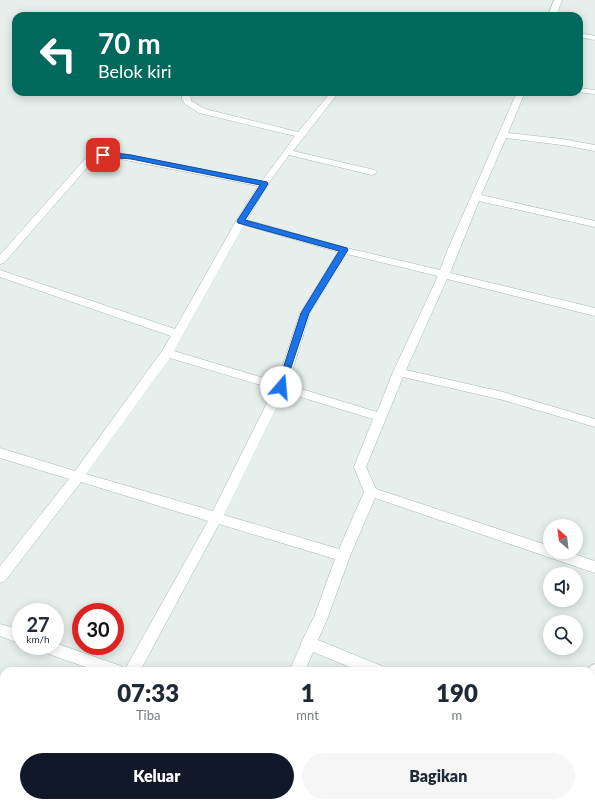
<!DOCTYPE html>
<html lang="id">
<style>
:root{--surface:#fff;--page:#f6f6f7;--text:#1f2937;--muted:#747a83;--accent:#111827}
body{margin:0;font-family:Lato,sans-serif;background:var(--page);color:var(--text);height:100vh;display:flex;flex-direction:column;font-size:15px;white-space:nowrap}
*{box-sizing:border-box;margin:0}
p{font-size:13px;color:var(--muted)}
.icon{flex:none;width:22px;height:22px;fill:none;stroke:currentColor;stroke-width:2;stroke-linecap:round;stroke-linejoin:round}
.map{position:relative;flex:1;overflow:hidden}
.sheet{position:absolute;left:0px;top:667px;width:595px;height:140px;display:flex;flex-direction:column;background:var(--surface);border-radius:12px 12px 0 0;box-shadow:0 2px 10px #0003}
.sheet>*{flex:none}
.hud{position:absolute;left:12px;top:12px;width:571px;height:84px;border-radius:12px;box-shadow:0 2px 10px #0003;background:#00695c;color:#fff;overflow:hidden}
.needle{width:26px;rotate:332deg}
.controls{position:absolute;left:543px;top:519px;display:grid;gap:8px}
.controls a{display:grid;place-items:center;width:40px;height:40px;border-radius:50%;background:var(--surface);box-shadow:0 2px 10px #0003;font-size:20px}
.speed{position:absolute;left:12px;top:603px;display:flex;gap:8px;font-size:20px;font-weight:700;text-align:center}
.speed>*{display:grid;place-content:center;width:52px;height:52px;border-radius:50%;background:var(--surface);box-shadow:0 2px 10px #0003;line-height:1}
.speed small{font-size:10px;font-weight:400}
.speed .limit{border:6px solid #d22;background:#fff;color:#111}
.pin{position:absolute;display:grid;place-items:center;width:34px;height:34px;color:#fff;margin:-17px;border-radius:8px;box-shadow:0 2px 6px #0006}
.me{position:absolute;width:44px;margin:-22px;rotate:18deg;stroke-linejoin:round;filter:drop-shadow(0 0 3px #0008)}
.turn{display:flex;align-items:center;gap:14px;height:84px;padding:0 20px;font-size:18px}
.turn .icon{width:52px;height:52px;stroke-width:2.5}
.turn b{display:block;font-size:28px;line-height:34px}
.eta{display:flex;justify-content:space-evenly;align-items:center;height:68px;text-align:center}
.eta b{font-size:24px;font-weight:800;line-height:28px}
.action{display:flex;gap:8px;margin-top:auto;padding:8px 20px}
.action a{flex:1;height:46px;border-radius:24px;background:var(--accent);color:#fff;font-size:16px;font-weight:800;line-height:46px;text-align:center}
.action a+a{background:var(--page);color:var(--text)}
.map>svg:first-child{display:block}
.lines{fill:none;stroke-linecap:round;stroke-linejoin:round}
.street-casing{stroke:#a8b8b2;stroke-width:1}
.street{fill:#fff;fill-rule:evenodd}
.route{fill:#1a73e8;stroke:#114b97}
</style>
<div class="map">
<svg width="595" height="807" viewBox="0 0 595 807">
<rect width="100%" height="100%" fill="#e6efeb"/>
<g class="lines">
<defs>
<g id="street">
<polygon points="554,0 562,0 556,16 548,16"/>
<polygon points="579,33 595,36 595,40 579,37"/>
<polygon points="579,88 595,90 595,94 577,92 579,92"/>
<path d="M182,92H190L191,101L205,109L298,132L331,92H339L293,151L375,170L377,172L375,174L372,175L289,155L268,184L247,220L347,248L440,270L448,249L517,92H525L508,133L562,139L595,145V151L562,145L506,138L481,195L595,221V227L479,201L450,273L595,308V316L447,279L406,370L503,392L595,419V427L503,400L403,377L366,467L376,489L550,546V552H568L595,561V573L375,498L350,556L328,617L318,640L382,666L385,671H360L313,652L305,671H289L301,645V643L314,617L335,559L219,524L140,671H124L208,521L81,482L5,581L0,583V566L69,479L0,458V448L75,471L162,351L171,336L0,277V270L175,329L236,221L258,186L115,158L101,159L90,164L4,263L0,264V255L84,160C93,154 104,152 115,152L262,181L295,136L199,113L185,104L182,99ZM244,225L338,252L300,313L277,382L174,351ZM347,254L438,276L393,372L377,412L288,385L310,313ZM170,358L274,389L213,511L86,474ZM284,392L373,419L354,467L364,492L339,549L224,515Z"/>
<polygon points="0,624 21,630 21,644 0,636"/>
<polygon points="55,643 121,666 124,671 97,671 40,651 38,646 55,646"/>
<polygon points="595,664 595,687 591,689 591,671 587,671 590,666"/>
<polygon points="49,803 67,803 66,807 48,807"/>
<polygon points="235,803 251,803 250,807 234,807"/>
<rect x="557" y="803" width="16" height="4"/>
</g>
</defs>
<use href="#street" class="street-casing"/>
<use href="#street" class="street"/>
</g>
<path class="route" d="M101,153H115L131,155L267,182L268,184L245,220L347,248L348,250L309,313L284,389H278L277,387L301,313L339,251L238,223L237,221L260,185L131,159C123,158 104,158 100,155Z"/>
</svg>
<div class="controls">
<a><svg class="needle" viewBox="-14 -14 28 28"><path d="M0-13l5 13h-10z" fill="#e53935"/><path d="M0 13l5-13h-10z" fill="#747a83"/></svg></a>
<a><svg class="icon" aria-label="sound" viewBox="0 0 24 24"><path d="M4 9h4l5-4v14l-5-4H4zM17 9q2 3 0 6"/></svg></a>
<a><svg class="icon" aria-label="search" viewBox="0 0 24 24"><circle cx="10" cy="10" r="6"/><path d="M15 15l6 6"/></svg></a>
</div>
<div class="speed"><div>27<small>km/h</small></div><div class="limit">30</div></div>
<div class="pin" style="left:103px;top:155px;background:#d93025"><svg class="icon" aria-label="arrive" viewBox="0 0 24 24"><path d="M6 21V4h12l-3 4 3 4H6"/></svg></div>
<svg class="me" style="left:281px;top:387px" viewBox="-20 -20 40 40"><circle r="19" fill="#fff"/><path d="M0-13L10 11 0 6-10 11z" fill="#1a73e8"/></svg>
<div class="hud">
<div class="turn"><svg class="icon" aria-label="left" viewBox="0 0 24 24"><path d="M17 20v-9H6M10 6l-5 5 5 5"/></svg><div><b>70 m</b>Belok kiri</div></div>
</div>
<section class="sheet">
<div class="eta">
<div><b>07:33</b><p>Tiba</p></div>
<div><b>1</b><p>mnt</p></div>
<div><b>190</b><p>m</p></div>
</div>
<div class="action"><a>Keluar</a><a>Bagikan</a></div>
</section>
</div>
